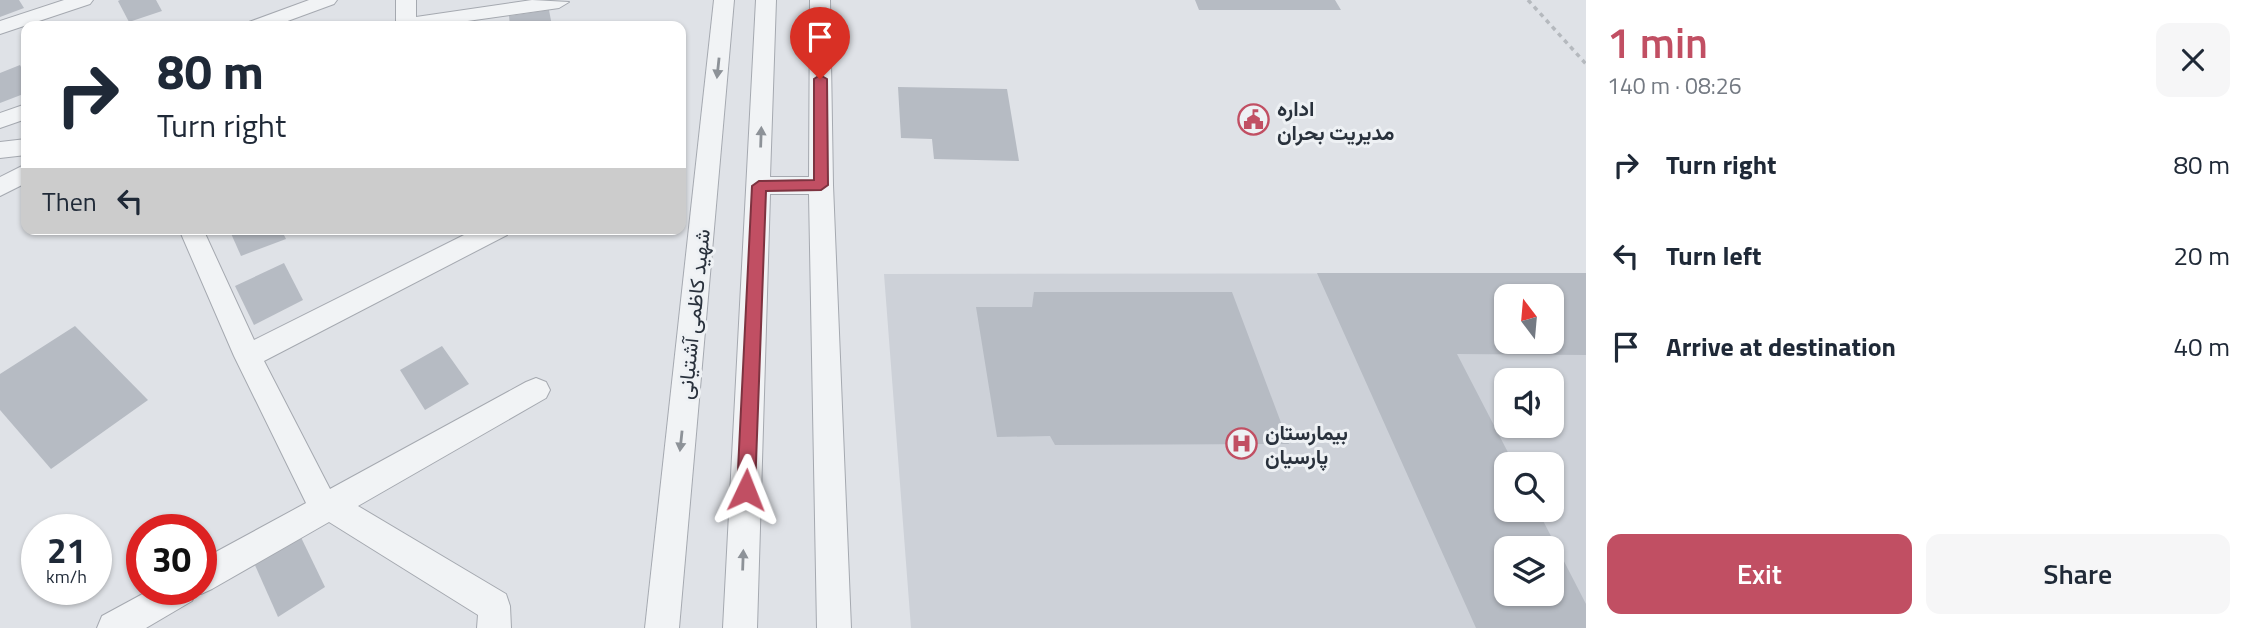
<!DOCTYPE html>
<meta charset="utf-8">
<style>
:root{--surface:#fff;--page:#f6f6f7;--text:#1f2937;--muted:#747a83;--accent:#c14f63}
body{margin:0;font-family:"Titillium Web",Vazirmatn,sans-serif;background:var(--page);color:var(--text);height:100vh;display:flex;flex-direction:column;font-size:26px;white-space:nowrap}
*{box-sizing:border-box;margin:0}
p{font-size:23px;color:var(--muted)}
.icon{flex:none;width:38px;height:38px;fill:none;stroke:currentColor;stroke-width:2;stroke-linecap:round;stroke-linejoin:round}
.map{position:relative;flex:1;overflow:hidden}
.details{display:flex;flex-direction:column;background:var(--surface);width:665px}
.details>*{flex:none}
.hud{position:absolute;left:21px;top:21px;width:665px;height:214px;border-radius:14px;box-shadow:0 2px 5px #0004;background:#fff;color:var(--text);overflow:hidden}
.needle{width:46px;rotate:344deg}
.fabs{position:absolute;left:1494px;top:284px;display:grid;gap:14px}
.fabs a{display:grid;place-items:center;width:70px;height:70px;border-radius:14px;background:var(--surface);box-shadow:0 2px 5px #0004;font-size:35px}
.speed{position:absolute;left:21px;top:514px;display:flex;gap:14px;font-size:35px;font-weight:700;text-align:center}
.speed>*{display:grid;place-content:center;width:91px;height:91px;border-radius:50%;background:var(--surface);box-shadow:0 2px 5px #0004;line-height:1}
.speed small{font-size:18px;font-weight:400}
.speed .limit{border:10px solid #d22;background:#fff;color:#111}
.pin{position:absolute;display:grid;place-items:center;width:60px;height:60px;color:#fff;margin:-72px -30px;border-radius:50% 50% 50% 0;rotate:-45deg;box-shadow:0 0 7px #0007}
.pin .icon{rotate:45deg}
.me{position:absolute;width:77px;margin:-38px;rotate:2deg;stroke-linejoin:round;filter:drop-shadow(0 0 5px #0008)}
.turn{display:flex;align-items:center;gap:24px;height:147px;padding:0 21px;font-size:32px}
.turn .icon{width:91px;height:91px;stroke-width:2.5}
.turn b{display:block;font-size:49px;line-height:60px}
.then{display:flex;align-items:center;height:66px;padding:0 21px;background:#0003;gap:14px;font-size:26px}
.round{display:grid;place-items:center;flex:none;width:74px;height:74px;border-radius:14px;background:var(--page)}
.head{display:flex;align-items:center;justify-content:space-between;height:119px;padding:0 21px}
h1{font-size:42px;font-weight:600;line-height:52px;color:var(--accent)}
.cta{display:flex;gap:14px;margin-top:auto;padding:14px 21px}
.cta a{flex:1;height:80px;border-radius:14px;background:var(--accent);color:#fff;font-size:28px;font-weight:600;line-height:80px;text-align:center}
.cta a+a{background:var(--page);color:var(--text)}
ul{padding:0;list-style:none}
li{display:flex;align-items:center;gap:21px;height:91px;padding:0 21px}
li div{flex:1}
li b{display:block;font-size:26px}
li em{font-style:normal}
main{display:flex;flex:1;min-height:0}
.map>svg:first-child{display:block}
.built{fill:#cdd1d8;fill-rule:evenodd}
.building{fill:#b6bbc3;fill-rule:evenodd}
.lines{fill:none;stroke-linecap:round;stroke-linejoin:round}
.minor-casing{stroke:#a5a9b0;stroke-width:2}
.path{stroke:#b5b9be;stroke-width:3.5;stroke-dasharray:4.5 4.5;stroke-linecap:butt}
.minor{fill:#f1f3f5;fill-rule:evenodd}
.oneway{fill:#8d9298}
.route{fill:#c14f63;stroke:#7d3340;stroke-width:2}
.labels{text-anchor:middle;dominant-baseline:central;stroke-width:6;stroke-linejoin:round;paint-order:stroke}
.poi-label{font-size:21px;font-weight:bold;fill:#29313c;stroke:#eef1f4;text-anchor:start}
.street-label{font-size:21px;fill:#29313c;stroke:#eef1f4}
</style>
<main>
<div class="map">
<svg width="1586" height="628" viewBox="0 0 1586 628">
<rect width="100%" height="100%" fill="#dfe2e7"/>
<path class="built" d="M1586,273V628H911L884,274ZM1507,296H1552V341H1507ZM1507,380H1552V425H1507ZM1507,464H1552V509H1507ZM1507,548H1552V593H1507Z"/>
<g class="building">
<polygon points="0,0 19,0 24,8 0,17"/>
<polygon points="120,0 156,0 162,11 129,22 118,1"/>
<polygon points="1195,0 1335,0 1341,10 1199,10"/>
<polygon points="549,10 552,26 510,26 509,16"/>
<polygon points="20,65 26,77 26,93 0,103 0,73"/>
<polygon points="898,87 1007,89 1019,161 934,159 932,139 901,138"/>
<polygon points="229,229 281,229 286,239 241,256"/>
<polygon points="284,263 303,300 254,325 235,286"/>
<path d="M1317,273H1586V355L1457,354L1514,464H1507V509H1537L1586,604V628H1476ZM1507,296H1552V341H1507ZM1507,548H1552V593H1507Z"/>
<polygon points="1034,292 1232,292 1289,444 1055,445 1050,436 997,437 976,307 1032,307"/>
<polygon points="75,326 148,400 51,469 0,410 0,374"/>
<polygon points="442,346 469,384 425,410 400,370"/>
<polygon points="296,527 325,587 278,617 250,554"/>
</g>
<g class="lines">
<defs>
<g id="minor">
<polygon points="64,0 93,0 90,4 0,34 0,21"/>
<polygon points="309,0 337,0 334,4 274,26 246,26 249,22"/>
<polygon points="396,0 416,0 416,17 532,0 569,2 559,8 432,26 392,26 396,21"/>
<polygon points="714,0 734,0 679,628 645,628"/>
<polygon points="756,0 776,0 770,177 809,177 810,0 830,0 833,185 851,628 817,628 809,194 770,194 757,628 723,628"/>
<polygon points="26,104 26,119 0,128 0,113"/>
<polygon points="26,139 26,155 0,158 0,142"/>
<polygon points="26,164 26,183 0,196 0,177"/>
<polygon points="179,229 203,229 254,340 476,229 510,229 507,235 264,361 330,489 526,382 536,378 546,382 550,390 546,398 358,506 506,594 510,606 511,628 477,628 478,615 329,522 212,589 201,594 196,592 192,601 146,628 97,628 102,616 150,590 201,590 201,560 306,503 234,356"/>
</g>
</defs>
<use href="#minor" class="minor-casing"/>
<polyline class="path" points="1528,0 1586,64"/>
<use href="#minor" class="minor"/>
</g>
<defs><path id="oneway-solid" d="M-6-.8H1V-3.2L6.5 0L1 3.2V.8H-6Z" transform="scale(1.75)"/></defs>
<g class="oneway">
<use href="#oneway-solid" transform="translate(718 68) rotate(96)"/>
<use href="#oneway-solid" transform="translate(761 137) rotate(-88)"/>
<use href="#oneway-solid" transform="translate(681 441) rotate(96)"/>
<use href="#oneway-solid" transform="translate(743 560) rotate(-88)"/>
</g>
<polygon class="route" points="820,75 827,79 828,185 821,190 766,191 755,490 753,496 746,498 740,496 737,490 752,186 759,181 814,180 814,79"/>
<defs>
<symbol id="civic-ring" viewBox="-11 -11 22 22"><circle r="9.5" fill="#eef1f4" stroke="#c14f63" stroke-width="1.5"/><path d="M-.6-6.5H3V-4.5H.6V-3L4-1V1h2V6H-6V1h2V-1L-.6-3ZM-1.2 2.5V6h2.4V2.5Z" fill="#c14f63"/></symbol>
<symbol id="hospital-ring" viewBox="-11 -11 22 22"><circle r="9.5" fill="#eef1f4" stroke="#c14f63" stroke-width="1.5"/><path d="M-5-5h3v3.5h4V-5h3V5h-3V1.5h-4V5h-3Z" fill="#c14f63"/></symbol>
</defs>
<g fill-rule="evenodd">
<use href="#civic-ring" x="1236" y="102" width="35" height="35"/>
<use href="#hospital-ring" x="1224" y="426" width="35" height="35"/>
</g>
<g class="labels">
<g class="poi-label">
<text x="1277" y="108">اداره<tspan x="1277" dy="24">مدیریت بحران</tspan></text>
<text x="1265" y="432">بیمارستان<tspan x="1265" dy="24">پارسیان</tspan></text>
</g>
<g class="street-label">
<text transform="translate(693 314) rotate(-84)">شهید کاظمی آشتیانی</text>
</g>
</g>
</svg>
<div class="fabs">
<a><svg class="needle" viewBox="-14 -14 28 28"><path d="M0-13l5 13h-10z" fill="#e53935"/><path d="M0 13l5-13h-10z" fill="#747a83"/></svg></a>
<a><svg class="icon" aria-label="sound" viewBox="0 0 24 24"><path d="M4 9h4l5-4v14l-5-4H4zM17 9q2 3 0 6"/></svg></a>
<a><svg class="icon" aria-label="search" viewBox="0 0 24 24"><circle cx="10" cy="10" r="6"/><path d="M15 15l6 6"/></svg></a>
<a><svg class="icon" aria-label="layers" viewBox="0 0 24 24"><path d="M12 4l9 5-9 5-9-5zM3 14l9 5 9-5"/></svg></a>
</div>
<div class="speed"><div>21<small>km/h</small></div><div class="limit">30</div></div>
<div class="pin" style="left:820px;top:79px;background:#d93025"><svg class="icon" aria-label="arrive" viewBox="0 0 24 24"><path d="M6 21V4h12l-3 4 3 4H6"/></svg></div>
<svg class="me" style="left:746px;top:490px" viewBox="-20 -20 40 40"><path d="M0-17L14 15 0 8-14 15z" fill="#c14f63" stroke="#fff" stroke-width="4"/></svg>
<div class="hud">
<div class="turn"><svg class="icon" aria-label="right" viewBox="0 0 24 24"><path d="M7 20v-9h11M14 6l5 5-5 5"/></svg><div><b>80 m</b>Turn right</div></div>
<div class="then">Then<svg class="icon" aria-label="left" viewBox="0 0 24 24"><path d="M17 20v-9H6M10 6l-5 5 5 5"/></svg></div>
</div>
</div>
<section class="details">
<div class="head"><div><h1>1 min</h1><p>140 m · 08:26</p></div><a class="round"><svg class="icon" aria-label="close" viewBox="0 0 24 24"><path d="M6 6l12 12M18 6L6 18"/></svg></a></div>
<ul>
<li><svg class="icon" aria-label="right" viewBox="0 0 24 24"><path d="M7 20v-9h11M14 6l5 5-5 5"/></svg><div><b>Turn right</b></div><em>80 m</em></li>
<li><svg class="icon" aria-label="left" viewBox="0 0 24 24"><path d="M17 20v-9H6M10 6l-5 5 5 5"/></svg><div><b>Turn left</b></div><em>20 m</em></li>
<li><svg class="icon" aria-label="arrive" viewBox="0 0 24 24"><path d="M6 21V4h12l-3 4 3 4H6"/></svg><div><b>Arrive at destination</b></div><em>40 m</em></li>
</ul>
<div class="cta"><a>Exit</a><a>Share</a></div>
</section>
</main>
